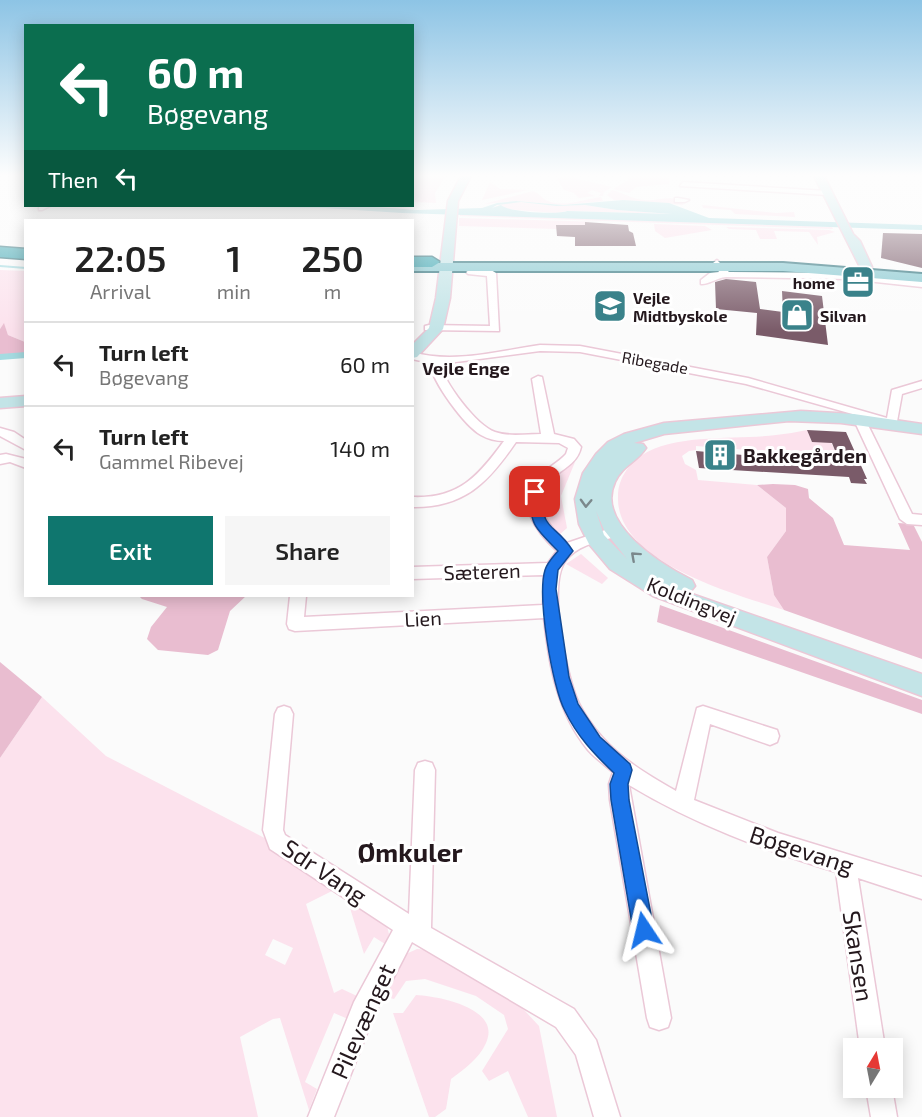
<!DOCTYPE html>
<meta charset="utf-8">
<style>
:root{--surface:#fff;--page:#f6f6f6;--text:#222;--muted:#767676;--line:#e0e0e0;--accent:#0f766e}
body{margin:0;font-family:"Exo 2",sans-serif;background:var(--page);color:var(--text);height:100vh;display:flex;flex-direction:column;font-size:22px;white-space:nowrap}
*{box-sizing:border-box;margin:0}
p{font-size:20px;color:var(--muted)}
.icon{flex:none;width:33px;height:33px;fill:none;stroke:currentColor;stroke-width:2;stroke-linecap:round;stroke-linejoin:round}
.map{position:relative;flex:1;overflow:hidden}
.sheet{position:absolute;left:24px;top:219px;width:390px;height:378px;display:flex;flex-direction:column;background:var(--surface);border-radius:0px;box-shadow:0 3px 15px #0003}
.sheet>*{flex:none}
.guide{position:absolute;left:24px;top:24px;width:390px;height:183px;border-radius:0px;box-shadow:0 3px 15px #0003;background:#0b6e4f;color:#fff;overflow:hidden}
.needle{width:39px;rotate:10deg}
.fabs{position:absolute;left:843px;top:1038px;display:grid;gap:12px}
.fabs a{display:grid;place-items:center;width:60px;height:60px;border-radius:0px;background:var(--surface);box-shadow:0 3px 15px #0003;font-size:30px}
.pin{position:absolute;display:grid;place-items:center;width:51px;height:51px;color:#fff;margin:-26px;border-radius:12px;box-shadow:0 3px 9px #0006}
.me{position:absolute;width:66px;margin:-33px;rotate:350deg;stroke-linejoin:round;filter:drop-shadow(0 0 4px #0008)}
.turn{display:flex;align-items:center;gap:21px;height:126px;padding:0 24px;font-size:27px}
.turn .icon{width:78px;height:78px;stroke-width:2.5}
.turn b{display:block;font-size:42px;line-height:51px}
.then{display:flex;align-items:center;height:57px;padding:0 24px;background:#0003;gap:12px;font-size:22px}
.eta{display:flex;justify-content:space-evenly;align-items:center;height:102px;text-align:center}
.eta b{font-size:36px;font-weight:600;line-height:42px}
.primary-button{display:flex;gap:12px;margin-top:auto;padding:12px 24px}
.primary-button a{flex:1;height:69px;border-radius:0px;background:var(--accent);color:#fff;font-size:24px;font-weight:600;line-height:69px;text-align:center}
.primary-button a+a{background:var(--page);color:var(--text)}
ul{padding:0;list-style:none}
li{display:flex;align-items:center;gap:18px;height:84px;padding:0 24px;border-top:2px solid var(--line)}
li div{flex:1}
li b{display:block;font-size:22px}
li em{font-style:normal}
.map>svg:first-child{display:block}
.green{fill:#fce2ed;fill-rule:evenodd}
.forest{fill:#e9bdd0}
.water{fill:#a5dbe1;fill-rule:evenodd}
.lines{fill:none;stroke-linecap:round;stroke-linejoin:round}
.stream{stroke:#a5dbe1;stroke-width:2}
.canal{fill:#a5dbe1;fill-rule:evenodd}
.building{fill:#7a5b69}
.street-casing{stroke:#ebc8d7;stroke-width:3}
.secondary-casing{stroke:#ebc8d7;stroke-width:3}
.primary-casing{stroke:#30737d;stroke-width:4}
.highway-casing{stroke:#30737d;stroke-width:3}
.street{fill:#fff;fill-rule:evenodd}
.secondary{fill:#c3e4e7;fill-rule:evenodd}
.primary{fill:#87c8d0;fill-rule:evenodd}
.highway{fill:#37a4b0;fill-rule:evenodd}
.oneway{stroke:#7b888c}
.route{fill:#1a73e8;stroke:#114b97;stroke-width:1.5}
.labels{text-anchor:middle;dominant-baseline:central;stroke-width:6;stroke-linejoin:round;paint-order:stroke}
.far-poi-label{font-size:16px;font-weight:bold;fill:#24181d;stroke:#fff;text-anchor:start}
.far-street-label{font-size:16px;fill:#24181d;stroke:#fff}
.far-neighbourhood-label{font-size:18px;font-weight:bold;fill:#24181d;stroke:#fff}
.poi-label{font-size:20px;font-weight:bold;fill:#24181d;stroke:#fff;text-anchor:start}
.street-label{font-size:20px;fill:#24181d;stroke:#fff}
.near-street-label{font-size:24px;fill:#24181d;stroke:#fff}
.near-neighbourhood-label{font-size:26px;font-weight:bold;fill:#24181d;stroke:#fff}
</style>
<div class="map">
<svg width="922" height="1117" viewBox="0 0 922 1117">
<rect width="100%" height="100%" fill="#fbfbfb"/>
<g class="green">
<polygon points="414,174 447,174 435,193 436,203 413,202"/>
<polygon points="567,174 574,174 574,178 612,187 604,192 603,196 599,196 601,193 592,190 587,193 595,196 579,198 574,193 564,190 557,179"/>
<polygon points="625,174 651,176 670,174 669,184 636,187 629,193 613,189 628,180"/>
<polygon points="490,182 500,189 528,190 482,200"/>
<path d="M612,190C623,193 633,199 644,200C659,202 673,192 684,205L614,200L607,195Z"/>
<path d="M533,191C541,194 542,199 548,201C564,208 584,199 601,197L603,201L563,205L516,201L484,204Z"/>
<polygon points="521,202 556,206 585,205 617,210 672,214 567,211 556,213 492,208 504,203"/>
<polygon points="702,205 776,213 794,212 795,217 735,214 731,210 703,208"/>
<polygon points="460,214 832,227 833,229 460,216"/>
<polygon points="459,218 602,222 585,222 585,225 560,225 556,226 557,229 459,226"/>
<polygon points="654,224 705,226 712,230 665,238 655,231"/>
<polygon points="726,227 829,230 835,232 817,237 818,245 809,232 774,231 777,239 760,239 756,230 729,229"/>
<polygon points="0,270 25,271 25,342 8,335 4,324 0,329"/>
<path d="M807,430L812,442H831L841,465L805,460L791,462L787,453L696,446V450L689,451L682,456L685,464L696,470L698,480L757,485L786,508V531L767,557L774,595L784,610C735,594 615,562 618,496C618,480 628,464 642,455C675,433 738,440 776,435C786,434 797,432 807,430Z"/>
<path d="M575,462L561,496L567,528L559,535C552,530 549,524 544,516C531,491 557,473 575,462Z"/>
<polygon points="581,554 608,578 602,584 566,564"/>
<path d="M42,697L106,756L311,862L334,890L306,904L334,993L342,989L357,996L348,1019L334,1013L305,1082L317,1089L309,1110L280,1018L273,1019L240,1037L258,1117H0V758ZM273,939L293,948L285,965L265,955Z"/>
<polygon points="347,898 387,926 389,934 385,944 374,937 364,954"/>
<polygon points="417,949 429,950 513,998 539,1026 557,1117 528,1117 508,1071 489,1081 482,1071 508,1029 504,1015 476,996 425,979 406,981 394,999 380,995 406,954"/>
<path d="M416,995C438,996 502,1008 486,1043C479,1059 464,1069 451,1079L446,1109L435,1117H429L393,1013H403Z"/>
</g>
<g class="forest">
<polygon points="4,323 8,335 25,342 25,355 0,358 0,329"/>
<polygon points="773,484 795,485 808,489 809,498 833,518 844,545 910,550 898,523 913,524 922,542 922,659 784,610 774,595 767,557 786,531 786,508 757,485"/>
<polygon points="139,596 246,596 230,611 218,650 208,655 158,650 147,639 151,627 167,607 142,599"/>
<polygon points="660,605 922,700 922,714 657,622"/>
<polygon points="0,662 42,697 0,758"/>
</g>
<path class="water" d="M623,200L669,203L709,218L922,225V230L402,213L325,208L192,206H362L416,210L482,208L497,203L516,201L563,205ZM521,202L556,206L585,205L617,210L672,214L567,211C559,215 506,212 501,205L492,208L497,205Z"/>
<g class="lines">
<polyline class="stream" points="0,266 26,268"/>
<polygon class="canal" points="26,352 26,358 0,360 0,354"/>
</g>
<g class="building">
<polygon points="585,222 628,225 629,231 633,233 636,246 575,246 575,237 557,236 556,225 585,225"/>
<polygon points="883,233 922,234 922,268 881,258"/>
<polygon points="726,279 756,282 760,309 783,312 782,291 822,296 828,345 756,335 757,313 716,309 715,282"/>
<polygon points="807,430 846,432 867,479 864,479 867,484 851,483 849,477 699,468 696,451 840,463 832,443 812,442"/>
</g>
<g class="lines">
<defs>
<g id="street">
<polygon points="683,182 827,191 831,193 827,195 680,186"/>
<polygon points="678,198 689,200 685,202 675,202 675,198"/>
<polygon points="39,206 50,206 42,210 39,210"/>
<path d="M717,260L729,272L848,273L922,281V287L848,279L726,277C716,278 708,285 701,284V280L710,273L719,272L713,263Z"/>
<polygon points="471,269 491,270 496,273 499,331 425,330 425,326 429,325 490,326 487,276 468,274 466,272"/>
<path d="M540,345L580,346L748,378L887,418L892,390L922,381V388L902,394L896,427H888L864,417L912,514L922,515V525L907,524L900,519L854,420L856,417H863L746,384L580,352L540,351L441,364C443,382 477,426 495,432C509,437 526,434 541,434L532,379L538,376L542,377L554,434L574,439L581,447C578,461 567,467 556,475C527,498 545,523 567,543L614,527L621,532L619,536C601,541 579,544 566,560C547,584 566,672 577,699C582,711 593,727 602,737C622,760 650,776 676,791L697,708L703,706L777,730L779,736L777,742L770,745L710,724L694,800L778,833L922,877V899L858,878L885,1048H860L836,872C763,850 694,824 629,785L671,1018L668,1027L659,1030L650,1027L647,1018L610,800L609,784L613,772C605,765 595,758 588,750C557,712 549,665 544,618L295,631L289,629L287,624L290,596H306L304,617L543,605L544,575L412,579V567L548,563L557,551C537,533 514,502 537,478C546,468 558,463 566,454L568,448L559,443L516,442C488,483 464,508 412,507V497C458,499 478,477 504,441C496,441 488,439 481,435C465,426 432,382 430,363L412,359V352C453,364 498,351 540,345Z"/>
<polygon points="0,428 14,432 26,440 26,450 0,436"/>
<polygon points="6,454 26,459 26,468 10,462 0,464 0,455"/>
<polygon points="284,706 290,708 293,714 283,830 285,835 409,914 415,770 418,763 425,761 432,763 435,770 431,928 574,1009 596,1040 620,1117 594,1117 576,1055 556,1027 412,942 373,1018 334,1117 308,1117 354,1002 393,930 270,849 263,830 275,714 278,708"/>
<polygon points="866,1088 892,1088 897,1117 871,1117"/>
</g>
<g id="secondary">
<polygon points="462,174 472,174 458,201 450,298 443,329 417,357 412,358 412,345 429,328 436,298 448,201"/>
<polygon points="813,174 823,174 853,234 860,241 872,267 870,270 862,270 860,267"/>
<polygon points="26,396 26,406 0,408 0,398"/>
<path d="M801,411L854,414L922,424V434L841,423L789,421L664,434L634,443L643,444L646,448C637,462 622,466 615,482C595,524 662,565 692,580L695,586L689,593L922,674V696L653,596L610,569L589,544L579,524L575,499L583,473L596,454L608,442L624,434L664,423ZM596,511L604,530L627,559L604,535Z"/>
</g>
<polygon id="primary" points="412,263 783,263 922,274 922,282 783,271 412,271"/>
<g id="highway">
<polygon points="0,247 26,249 26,259 0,257"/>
<polygon points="412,257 432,257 440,262 432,267 412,267"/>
</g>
</defs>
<use href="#street" class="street-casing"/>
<use href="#secondary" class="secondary-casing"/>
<use href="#primary" class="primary-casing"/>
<use href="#highway" class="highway-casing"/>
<use href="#street" class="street"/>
<use href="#secondary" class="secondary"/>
<use href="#primary" class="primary"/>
<use href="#highway" class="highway"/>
</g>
<defs><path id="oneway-chevron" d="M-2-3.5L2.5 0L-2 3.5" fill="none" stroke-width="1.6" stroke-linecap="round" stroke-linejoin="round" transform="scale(1.5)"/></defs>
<g class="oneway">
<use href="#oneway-chevron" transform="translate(586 503) rotate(92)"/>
<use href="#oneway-chevron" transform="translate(635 556) rotate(-138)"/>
</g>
<linearGradient id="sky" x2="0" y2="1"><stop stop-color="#8dc4e5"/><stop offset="0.53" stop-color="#fdfdfd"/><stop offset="1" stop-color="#fdfdfd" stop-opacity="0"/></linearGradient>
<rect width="922" height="331" fill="url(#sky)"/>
<path class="route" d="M535,488L541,492C543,535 554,521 573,551L558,570L556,589L569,677L578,704L600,737L630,764L632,770L628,784L629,800L654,930L651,938L644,941L636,938L633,930L611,800L610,784L614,773C594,754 577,736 565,711C552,687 537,596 545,570C547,563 553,557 558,551C535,528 530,525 529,492Z"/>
<defs>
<symbol id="office-square" viewBox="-11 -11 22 22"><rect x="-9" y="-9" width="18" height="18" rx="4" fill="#3a828a" stroke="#fff"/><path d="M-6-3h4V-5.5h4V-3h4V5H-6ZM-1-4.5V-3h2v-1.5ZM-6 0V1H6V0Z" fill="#fff"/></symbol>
<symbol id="school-square" viewBox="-11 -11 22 22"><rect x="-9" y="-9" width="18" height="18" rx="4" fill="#3a828a" stroke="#fff"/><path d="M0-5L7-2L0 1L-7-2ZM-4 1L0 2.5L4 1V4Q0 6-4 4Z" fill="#fff"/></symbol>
<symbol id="shop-square" viewBox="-11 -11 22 22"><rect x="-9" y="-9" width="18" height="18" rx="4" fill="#3a828a" stroke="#fff"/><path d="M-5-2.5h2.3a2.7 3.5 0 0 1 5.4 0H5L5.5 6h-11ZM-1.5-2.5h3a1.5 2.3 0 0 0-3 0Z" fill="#fff"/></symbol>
<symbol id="building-square" viewBox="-11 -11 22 22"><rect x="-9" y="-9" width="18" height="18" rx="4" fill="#3a828a" stroke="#fff"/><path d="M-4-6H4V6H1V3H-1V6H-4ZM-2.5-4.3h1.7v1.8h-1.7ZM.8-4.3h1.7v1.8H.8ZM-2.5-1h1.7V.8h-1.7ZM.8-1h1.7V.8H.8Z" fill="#fff"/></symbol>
</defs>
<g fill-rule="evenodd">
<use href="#office-square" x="839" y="263" width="38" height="38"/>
<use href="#school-square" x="591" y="287" width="38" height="38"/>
<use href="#shop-square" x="778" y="296" width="38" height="38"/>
<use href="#building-square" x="701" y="436" width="38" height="38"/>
</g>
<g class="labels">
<g class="far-poi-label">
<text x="835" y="282" text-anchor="end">home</text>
<text x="633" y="297">Vejle<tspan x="633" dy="18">Midtbyskole</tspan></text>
<text x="820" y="315">Silvan</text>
</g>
<g class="far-street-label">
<text transform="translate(655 362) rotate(10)">Ribegade</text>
</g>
<g class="far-neighbourhood-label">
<text x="466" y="368">Vejle Enge</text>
</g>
<g class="poi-label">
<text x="743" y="455">Bakkegården</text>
</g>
<g class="street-label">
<text transform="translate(482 571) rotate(-2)">Sæteren</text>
<text transform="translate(692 600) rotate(22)">Koldingvej</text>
<text transform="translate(423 618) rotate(-3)">Lien</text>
</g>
<g class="near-street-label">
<text transform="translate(802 849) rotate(18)">Bøgevang</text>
<text transform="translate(325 871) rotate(34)">Sdr Vang</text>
<text transform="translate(859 956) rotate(81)">Skansen</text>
<text transform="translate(362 1021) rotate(-66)">Pilevænget</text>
</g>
<g class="near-neighbourhood-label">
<text x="410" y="851">Ømkuler</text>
</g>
</g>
</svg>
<div class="fabs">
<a><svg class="needle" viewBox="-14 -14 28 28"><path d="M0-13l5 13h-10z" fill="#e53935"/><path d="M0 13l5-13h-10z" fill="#767676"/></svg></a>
</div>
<div class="pin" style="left:535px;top:492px;background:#d93025"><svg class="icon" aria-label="arrive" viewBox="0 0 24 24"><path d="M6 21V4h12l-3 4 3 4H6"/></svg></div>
<svg class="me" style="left:644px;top:930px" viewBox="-20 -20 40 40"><path d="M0-17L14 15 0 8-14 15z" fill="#1a73e8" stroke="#fff" stroke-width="4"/></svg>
<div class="guide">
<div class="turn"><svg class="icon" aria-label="left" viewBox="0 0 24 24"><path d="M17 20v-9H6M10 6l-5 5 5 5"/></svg><div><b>60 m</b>Bøgevang</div></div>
<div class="then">Then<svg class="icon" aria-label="left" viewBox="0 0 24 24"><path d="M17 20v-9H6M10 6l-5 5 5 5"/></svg></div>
</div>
<section class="sheet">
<div class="eta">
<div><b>22:05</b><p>Arrival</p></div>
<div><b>1</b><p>min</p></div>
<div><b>250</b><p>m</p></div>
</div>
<ul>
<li><svg class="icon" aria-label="left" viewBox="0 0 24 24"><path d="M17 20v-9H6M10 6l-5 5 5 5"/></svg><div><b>Turn left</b><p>Bøgevang</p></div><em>60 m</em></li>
<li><svg class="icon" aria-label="left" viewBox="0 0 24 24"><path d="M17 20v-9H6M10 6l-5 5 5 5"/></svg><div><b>Turn left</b><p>Gammel Ribevej</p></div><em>140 m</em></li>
</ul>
<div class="primary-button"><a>Exit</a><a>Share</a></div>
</section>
</div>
